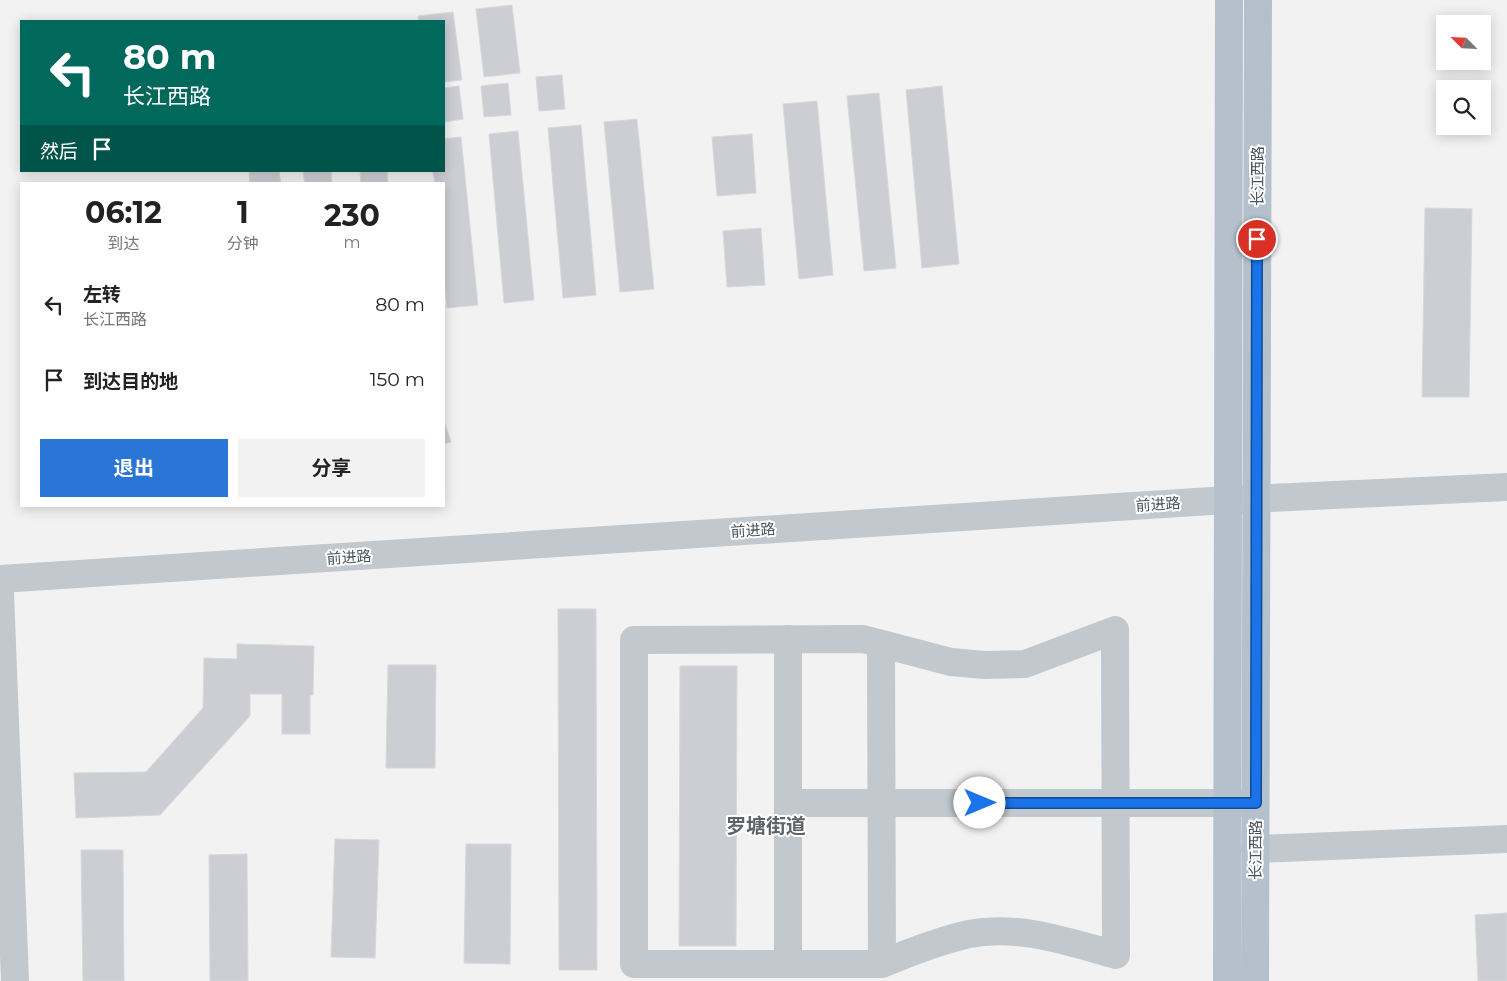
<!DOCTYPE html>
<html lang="zh">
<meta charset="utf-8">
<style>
:root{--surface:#fff;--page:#f2f2f2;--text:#222;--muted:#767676;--accent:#2a76d6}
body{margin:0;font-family:Montserrat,"Noto Sans SC",sans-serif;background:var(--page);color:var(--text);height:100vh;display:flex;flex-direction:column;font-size:19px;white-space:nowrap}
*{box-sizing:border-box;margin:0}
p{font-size:16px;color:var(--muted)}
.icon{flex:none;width:28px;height:28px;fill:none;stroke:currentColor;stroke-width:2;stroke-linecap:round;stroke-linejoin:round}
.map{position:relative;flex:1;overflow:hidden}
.drawer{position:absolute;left:20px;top:182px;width:425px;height:325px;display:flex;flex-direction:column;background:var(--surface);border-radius:0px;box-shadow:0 2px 12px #0003}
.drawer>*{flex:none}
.top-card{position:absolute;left:20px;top:20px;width:425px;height:152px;border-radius:0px;box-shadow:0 2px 12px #0003;background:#00695c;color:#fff;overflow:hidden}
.needle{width:32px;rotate:294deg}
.buttons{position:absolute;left:1436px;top:15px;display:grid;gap:10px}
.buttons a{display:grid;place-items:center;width:55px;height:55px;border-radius:0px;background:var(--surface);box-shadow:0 2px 12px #0003;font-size:25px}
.pin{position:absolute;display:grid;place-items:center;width:42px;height:42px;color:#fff;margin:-21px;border:2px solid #fff;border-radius:50%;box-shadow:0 1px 5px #0007}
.me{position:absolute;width:55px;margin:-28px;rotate:90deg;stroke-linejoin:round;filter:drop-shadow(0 0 4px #0008)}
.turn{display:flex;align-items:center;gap:18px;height:105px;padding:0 20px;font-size:22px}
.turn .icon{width:65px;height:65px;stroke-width:2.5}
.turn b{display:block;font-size:35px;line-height:42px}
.then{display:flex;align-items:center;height:48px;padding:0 20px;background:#0003;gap:10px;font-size:19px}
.eta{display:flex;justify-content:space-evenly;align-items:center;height:85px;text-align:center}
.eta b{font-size:30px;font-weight:700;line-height:35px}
.action{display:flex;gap:10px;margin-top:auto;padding:10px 20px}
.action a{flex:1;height:58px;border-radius:0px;background:var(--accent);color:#fff;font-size:20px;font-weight:700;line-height:58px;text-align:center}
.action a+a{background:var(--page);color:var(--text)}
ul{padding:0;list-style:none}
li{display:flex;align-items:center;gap:15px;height:75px;padding:0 20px}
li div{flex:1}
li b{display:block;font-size:19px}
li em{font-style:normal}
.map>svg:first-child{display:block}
.building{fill:#ccced3;stroke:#d6d8dc}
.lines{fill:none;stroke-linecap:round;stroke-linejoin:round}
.minor{stroke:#c1c9cf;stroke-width:28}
.major{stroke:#b4c1cd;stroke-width:28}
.route-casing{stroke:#114b97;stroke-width:12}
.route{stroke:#1a73e8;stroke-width:9}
.labels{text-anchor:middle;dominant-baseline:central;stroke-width:4;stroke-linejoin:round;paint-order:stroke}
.street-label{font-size:15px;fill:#4b555d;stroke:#fff}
.district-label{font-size:20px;font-weight:bold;fill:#5e6266;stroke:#fff}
</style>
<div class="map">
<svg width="1507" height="981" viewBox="0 0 1507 981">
<rect width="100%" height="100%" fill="#f3f2f2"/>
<g class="building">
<polygon points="512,5 520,73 484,77 476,9"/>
<polygon points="453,12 462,80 444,82 444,21 419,21 418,16"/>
<polygon points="562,75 565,109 539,111 536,77"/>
<polygon points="508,83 511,115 484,117 481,86"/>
<polygon points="459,86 463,119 444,122 444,88"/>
<polygon points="942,86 959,264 922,268 906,90"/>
<polygon points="879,93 896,268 864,271 847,96"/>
<polygon points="817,101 833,275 799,279 783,104"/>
<polygon points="637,119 654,289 620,292 604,122"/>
<polygon points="581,125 596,295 563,298 548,128"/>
<polygon points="518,131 534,300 504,303 489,134"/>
<polygon points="752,134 756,193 717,196 712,137"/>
<polygon points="461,137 478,305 447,308 444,274 444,184 435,184 433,171 444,171 444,139"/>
<polygon points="249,171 279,171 281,184 250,184"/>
<polygon points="303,171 331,171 332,184 305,184"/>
<polygon points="360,171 387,171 388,184 361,184"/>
<polygon points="1425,208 1472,209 1469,397 1422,397"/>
<polygon points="761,228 765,285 727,287 723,231"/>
<polygon points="444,421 451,442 444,444"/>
<polygon points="558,609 596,609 597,970 559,970"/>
<polygon points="237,644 314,646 313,695 310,695 310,734 282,734 282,694 250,694 250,716 160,815 76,818 74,773 146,772 203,708 204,658 237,659"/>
<polygon points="388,665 436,665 435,768 386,768"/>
<polygon points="680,666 737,666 736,946 679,946"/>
<polygon points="335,839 379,840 375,958 331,957"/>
<polygon points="466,844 511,844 510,964 464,963"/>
<polygon points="81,850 123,850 124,981 83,981"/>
<polygon points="247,854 248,981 210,981 209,855"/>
<polygon points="1507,913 1507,981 1478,981 1475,915"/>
</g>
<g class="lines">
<g class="minor">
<polyline points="0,579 1227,500 1507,487"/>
<polyline points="0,592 15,981"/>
<path d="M1115,630L1116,955C1069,942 1018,924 969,934C939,941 910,952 882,964H634V640L863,639L951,662L984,665L1025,664Z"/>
<polyline points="881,645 882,964"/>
<polyline points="788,803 1251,803"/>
<polyline points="1255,849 1507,839"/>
<polyline points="788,964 788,639"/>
</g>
<g class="major">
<polyline points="1227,981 1229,0"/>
<polyline points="1255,981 1258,0"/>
</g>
</g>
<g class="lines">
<defs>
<polyline id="route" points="980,803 1256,803 1257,239"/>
</defs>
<use href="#route" class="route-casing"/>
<use href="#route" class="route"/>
</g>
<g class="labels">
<g class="street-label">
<text transform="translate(1257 176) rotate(-90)">长江西路</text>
<text transform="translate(1158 504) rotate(-4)">前进路</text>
<text transform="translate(753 530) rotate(-4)">前进路</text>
<text transform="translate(349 557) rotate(-4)">前进路</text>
<text transform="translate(1255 850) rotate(-90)">长江西路</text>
</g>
<g class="district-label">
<text x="766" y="826">罗塘街道</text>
</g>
</g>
</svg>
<div class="buttons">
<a><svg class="needle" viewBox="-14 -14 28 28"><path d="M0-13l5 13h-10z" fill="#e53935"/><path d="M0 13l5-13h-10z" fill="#767676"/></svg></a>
<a><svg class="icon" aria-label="search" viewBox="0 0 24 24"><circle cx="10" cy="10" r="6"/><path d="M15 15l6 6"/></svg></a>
</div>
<div class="pin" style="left:1257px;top:239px;background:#d93025"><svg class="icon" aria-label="arrive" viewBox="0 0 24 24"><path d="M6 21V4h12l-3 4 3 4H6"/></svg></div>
<svg class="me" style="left:980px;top:803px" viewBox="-20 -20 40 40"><circle r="19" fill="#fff"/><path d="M0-13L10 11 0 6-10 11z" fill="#1a73e8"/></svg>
<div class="top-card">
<div class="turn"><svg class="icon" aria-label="left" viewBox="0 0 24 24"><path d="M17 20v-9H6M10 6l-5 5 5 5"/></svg><div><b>80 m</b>长江西路</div></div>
<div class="then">然后<svg class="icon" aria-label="arrive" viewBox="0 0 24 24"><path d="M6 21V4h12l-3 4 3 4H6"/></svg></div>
</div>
<section class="drawer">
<div class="eta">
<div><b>06:12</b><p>到达</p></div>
<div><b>1</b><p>分钟</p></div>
<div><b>230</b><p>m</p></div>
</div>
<ul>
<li><svg class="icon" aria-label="left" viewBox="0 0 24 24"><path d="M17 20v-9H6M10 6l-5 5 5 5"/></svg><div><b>左转</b><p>长江西路</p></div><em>80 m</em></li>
<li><svg class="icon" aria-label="arrive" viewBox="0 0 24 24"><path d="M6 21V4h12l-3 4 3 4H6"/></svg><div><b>到达目的地</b></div><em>150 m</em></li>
</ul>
<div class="action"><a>退出</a><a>分享</a></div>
</section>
</div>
